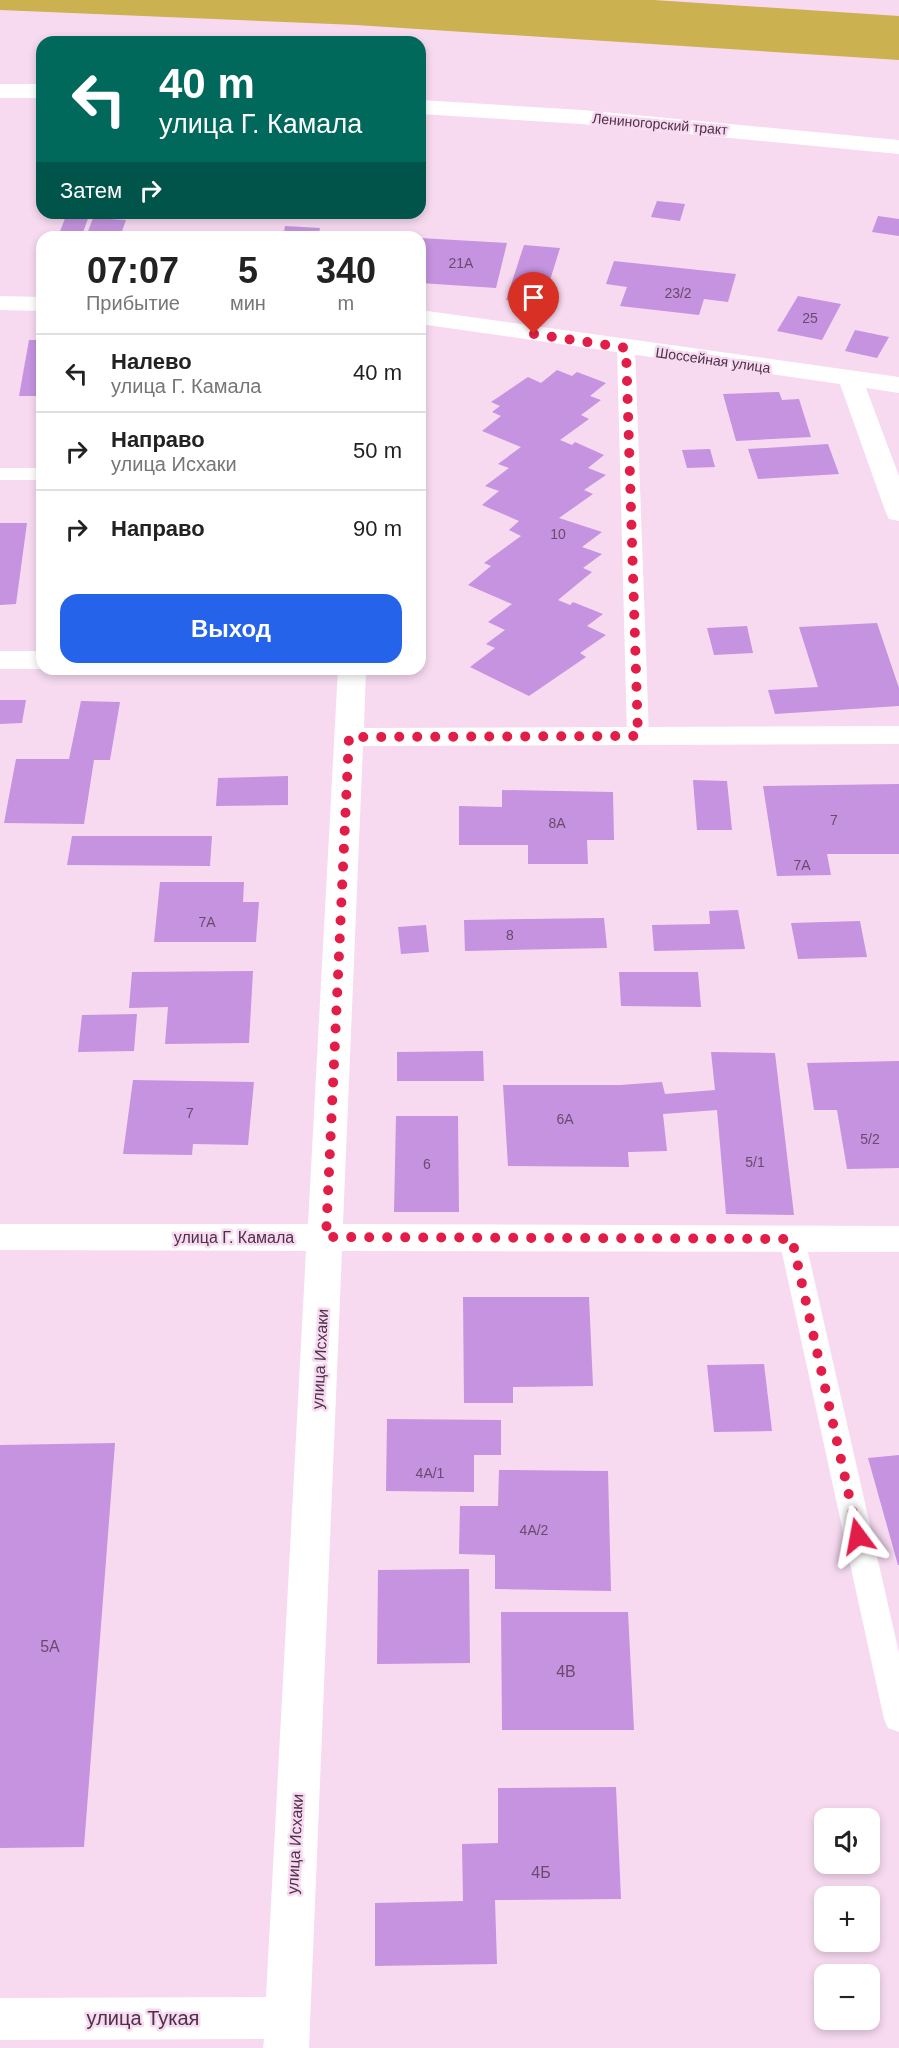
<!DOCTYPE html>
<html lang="ru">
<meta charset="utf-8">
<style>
:root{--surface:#fff;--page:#f2f2f2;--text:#222;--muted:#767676;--line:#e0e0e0;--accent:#2563eb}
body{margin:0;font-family:Helvetica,sans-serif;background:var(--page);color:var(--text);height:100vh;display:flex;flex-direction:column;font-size:22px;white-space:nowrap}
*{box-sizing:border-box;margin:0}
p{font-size:20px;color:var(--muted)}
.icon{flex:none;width:33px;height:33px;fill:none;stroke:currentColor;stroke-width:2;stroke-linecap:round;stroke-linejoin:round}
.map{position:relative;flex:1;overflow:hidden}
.details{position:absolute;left:36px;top:231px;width:390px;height:444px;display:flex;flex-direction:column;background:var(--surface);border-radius:18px;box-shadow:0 3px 9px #0003}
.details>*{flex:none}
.banner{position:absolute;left:36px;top:36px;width:390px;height:183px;border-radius:18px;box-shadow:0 3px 9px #0003;background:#00695c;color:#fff;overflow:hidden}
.buttons{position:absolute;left:814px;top:1808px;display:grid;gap:12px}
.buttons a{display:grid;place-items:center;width:66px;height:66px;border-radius:12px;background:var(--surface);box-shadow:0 3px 9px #0003;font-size:30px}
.pin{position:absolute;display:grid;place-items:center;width:51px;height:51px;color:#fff;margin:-62px -26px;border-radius:50% 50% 50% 0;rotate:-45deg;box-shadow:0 0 6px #0007}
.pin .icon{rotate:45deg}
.me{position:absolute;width:66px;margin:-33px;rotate:347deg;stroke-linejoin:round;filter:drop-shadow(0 0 4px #0008)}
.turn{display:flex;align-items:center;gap:21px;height:126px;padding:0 24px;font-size:27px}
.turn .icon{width:78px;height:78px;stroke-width:2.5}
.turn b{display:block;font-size:42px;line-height:51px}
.then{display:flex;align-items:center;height:57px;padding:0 24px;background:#0003;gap:12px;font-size:22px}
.eta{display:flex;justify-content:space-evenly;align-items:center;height:102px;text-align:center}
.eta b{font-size:36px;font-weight:700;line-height:42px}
.cta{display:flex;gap:12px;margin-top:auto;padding:12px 24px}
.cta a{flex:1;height:69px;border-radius:18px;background:var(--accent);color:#fff;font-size:24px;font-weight:700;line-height:69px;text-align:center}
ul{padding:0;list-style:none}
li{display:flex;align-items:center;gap:18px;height:78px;padding:0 24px;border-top:2px solid var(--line)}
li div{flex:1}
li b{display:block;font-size:22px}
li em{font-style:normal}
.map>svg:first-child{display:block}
.forest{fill:#ccb150}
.building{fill:#c593df}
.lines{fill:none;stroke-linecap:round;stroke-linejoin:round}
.service{fill:#fff;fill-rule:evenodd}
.minor{fill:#fff;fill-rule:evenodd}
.primary{fill:#fff;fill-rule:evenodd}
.route{stroke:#e11d48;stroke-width:10;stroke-dasharray:0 18}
.labels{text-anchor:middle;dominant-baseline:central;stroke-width:5;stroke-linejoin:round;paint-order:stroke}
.far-street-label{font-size:14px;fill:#4d3148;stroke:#f7daf0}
.number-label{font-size:14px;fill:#6b4a6e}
.street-label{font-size:16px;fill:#4d3148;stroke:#f7daf0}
.near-number-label{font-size:16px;fill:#6b4a6e}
.near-street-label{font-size:20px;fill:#4d3148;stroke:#f7daf0}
</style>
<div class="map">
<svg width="899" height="2048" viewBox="0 0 899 2048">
<rect width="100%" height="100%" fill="#f7daf0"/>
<polygon class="forest" points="0,0 654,0 899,16 899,60 356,25 0,10"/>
<g class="building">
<polygon points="657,201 685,204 680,221 651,217"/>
<polygon points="67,213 90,213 82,235 59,234"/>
<polygon points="878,216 899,219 899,236 872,232"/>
<polygon points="93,218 126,220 120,237 86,237"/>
<polygon points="285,226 320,228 318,237 283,237"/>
<polygon points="164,232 247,234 246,237 163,237"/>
<polygon points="420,238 507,243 496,288 420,283"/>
<polygon points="524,245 560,248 543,303 506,300"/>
<polygon points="614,261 736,274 728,302 704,299 699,315 620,306 627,287 606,284"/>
<polygon points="798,296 841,304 822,340 777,331"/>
<polygon points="855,330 889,337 877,358 845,351"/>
<polygon points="29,340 42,340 42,396 19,396"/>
<polygon points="557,370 572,376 577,372 606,383 590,396 601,400 581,415 589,419 560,440 572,445 575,442 604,455 588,468 606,475 584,490 593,494 559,518 602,532 582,547 602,554 583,568 592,572 558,600 570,605 573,602 603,614 587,626 606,635 580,653 586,657 529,696 470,667 495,648 486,644 505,630 488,622 512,604 468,585 491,566 484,563 521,536 509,530 519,521 482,505 499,491 485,486 509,468 498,464 521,447 482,431 501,416 492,412 500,406 491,402 528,377 541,383"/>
<polygon points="779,392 782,400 799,399 811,437 736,441 723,394"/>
<polygon points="828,444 839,474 758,479 748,449"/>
<polygon points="710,449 715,467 687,468 682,450"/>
<polygon points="0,523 27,523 16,604 0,605"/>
<polygon points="877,623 899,688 899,706 775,714 768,690 818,687 799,627"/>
<polygon points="747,626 753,653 714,655 707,628"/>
<polygon points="0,700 26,700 22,723 0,724"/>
<polygon points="81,701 120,702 110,760 94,760 84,824 4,823 16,759 69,759"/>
<polygon points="288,776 288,805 216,806 218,778"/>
<polygon points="693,780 727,781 732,830 697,830"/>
<polygon points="899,784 899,854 827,854 831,875 777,876 763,786"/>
<polygon points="502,790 613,792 614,840 587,840 588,864 528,864 528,845 459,845 459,806 502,807"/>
<polygon points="72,836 212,836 210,866 67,865"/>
<polygon points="160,882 244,882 243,902 259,902 256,942 154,942"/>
<polygon points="738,910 745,949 654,951 652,925 710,924 709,911"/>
<polygon points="604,918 607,948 465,951 464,920"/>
<polygon points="860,921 867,957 798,959 791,923"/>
<polygon points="426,925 429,952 401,954 398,927"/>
<polygon points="253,971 249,1043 165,1044 168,1007 129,1008 132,972"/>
<polygon points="619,972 698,972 701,1007 621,1006"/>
<polygon points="137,1014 134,1051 78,1052 82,1015"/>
<polygon points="483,1051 484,1081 397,1081 397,1052"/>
<polygon points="711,1052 775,1053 794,1215 726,1214 717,1110 663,1114 667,1151 628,1152 629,1167 508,1166 503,1085 620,1085 662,1082 665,1094 715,1090"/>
<polygon points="899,1061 899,1168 847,1169 837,1110 814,1110 807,1063"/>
<polygon points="133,1080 254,1082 248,1145 193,1144 192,1155 123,1154"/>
<polygon points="396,1116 458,1116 459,1212 394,1212"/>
<polygon points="463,1297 589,1297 593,1386 513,1387 513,1403 464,1403"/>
<polygon points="764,1364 772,1431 714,1432 707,1365"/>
<polygon points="387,1419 501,1420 501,1455 474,1455 474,1492 386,1491"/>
<polygon points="115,1443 84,1847 0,1848 0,1445"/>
<polygon points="899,1455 899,1565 898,1565 868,1458"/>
<polygon points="499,1470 608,1471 611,1591 495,1589 495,1555 459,1554 460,1506 498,1506"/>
<polygon points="469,1569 470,1663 377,1664 378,1570"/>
<polygon points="501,1612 628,1612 634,1730 502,1730"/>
<polygon points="616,1787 621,1899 495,1900 497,1964 375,1966 375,1903 463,1901 462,1844 498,1843 498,1788"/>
</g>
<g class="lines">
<g class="service">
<polygon points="626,343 635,348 649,736 646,741 630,741 627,736 617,348"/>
<rect x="0" y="468" width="42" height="12"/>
<polygon points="792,1229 801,1232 805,1239 899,1653 899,1732 888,1728 884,1719 779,1239 783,1232"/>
</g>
<g class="minor">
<polygon points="0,296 42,297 42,311 0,310"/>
<polygon points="420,310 899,377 899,393 866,388 899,476 899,521 889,519 886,513 840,384 420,324"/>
<rect x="0" y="651" width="42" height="18"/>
<polygon points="338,669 366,669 364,728 899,726 899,744 363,746 343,1224 899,1226 899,1252 342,1251 309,2048 263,2048 264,2039 0,2040 0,1998 266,1997 306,1251 0,1250 0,1224 308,1224"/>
</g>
<g class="primary">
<rect x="0" y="84" width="42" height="14"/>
<polygon points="420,100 582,110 899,140 899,154 582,124 420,114"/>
</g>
</g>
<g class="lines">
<polyline class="route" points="534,334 626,348 638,736 349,737 326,1237 792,1239 858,1536"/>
</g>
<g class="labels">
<g class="far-street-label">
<text transform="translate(660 124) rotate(5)">Лениногорский тракт</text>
<text transform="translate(713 360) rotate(8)">Шоссейная улица</text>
</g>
<g class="number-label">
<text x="461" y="263">21А</text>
<text x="678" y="293">23/2</text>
<text x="810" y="318">25</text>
<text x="558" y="534">10</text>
<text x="834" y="820">7</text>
<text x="557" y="823">8А</text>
<text x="802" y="865">7А</text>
<text x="207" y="922">7А</text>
<text x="510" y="935">8</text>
<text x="190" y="1113">7</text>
<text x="565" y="1119">6А</text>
<text x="870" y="1139">5/2</text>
<text x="755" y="1162">5/1</text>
<text x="427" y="1164">6</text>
<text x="430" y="1473">4А/1</text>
<text x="534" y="1530">4А/2</text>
</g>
<g class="street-label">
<text x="234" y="1237">улица Г. Камала</text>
<text transform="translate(320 1359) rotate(-87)">улица Исхаки</text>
<text transform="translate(295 1844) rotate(-87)">улица Исхаки</text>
</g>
<g class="near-number-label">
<text x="50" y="1646">5А</text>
<text x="566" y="1671">4В</text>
<text x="541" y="1872">4Б</text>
</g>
<g class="near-street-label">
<text x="143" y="2018">улица Тукая</text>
</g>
</g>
</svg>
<div class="buttons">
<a><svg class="icon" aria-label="sound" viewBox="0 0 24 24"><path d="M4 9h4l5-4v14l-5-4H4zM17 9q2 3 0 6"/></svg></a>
<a>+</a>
<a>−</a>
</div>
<div class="pin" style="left:534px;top:334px;background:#d93025"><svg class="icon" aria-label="arrive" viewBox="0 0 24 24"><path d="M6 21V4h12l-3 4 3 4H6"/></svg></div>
<svg class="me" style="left:858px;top:1536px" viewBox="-20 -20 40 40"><path d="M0-17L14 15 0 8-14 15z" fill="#e11d48" stroke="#fff" stroke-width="4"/></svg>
<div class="banner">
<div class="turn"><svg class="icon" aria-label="left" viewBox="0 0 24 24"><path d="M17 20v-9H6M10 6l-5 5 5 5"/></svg><div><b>40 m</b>улица Г. Камала</div></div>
<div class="then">Затем<svg class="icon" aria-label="right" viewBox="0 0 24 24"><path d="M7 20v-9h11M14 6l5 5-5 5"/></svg></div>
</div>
<section class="details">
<div class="eta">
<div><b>07:07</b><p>Прибытие</p></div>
<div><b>5</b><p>мин</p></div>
<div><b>340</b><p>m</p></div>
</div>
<ul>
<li><svg class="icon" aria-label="left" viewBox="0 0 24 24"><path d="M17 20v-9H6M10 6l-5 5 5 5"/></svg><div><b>Налево</b><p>улица Г. Камала</p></div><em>40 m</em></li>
<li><svg class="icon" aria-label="right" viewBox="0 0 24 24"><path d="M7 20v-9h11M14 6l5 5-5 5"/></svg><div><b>Направо</b><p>улица Исхаки</p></div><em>50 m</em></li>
<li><svg class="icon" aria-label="right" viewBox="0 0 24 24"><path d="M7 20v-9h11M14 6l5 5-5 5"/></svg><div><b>Направо</b></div><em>90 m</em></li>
</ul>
<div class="cta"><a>Выход</a></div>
</section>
</div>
